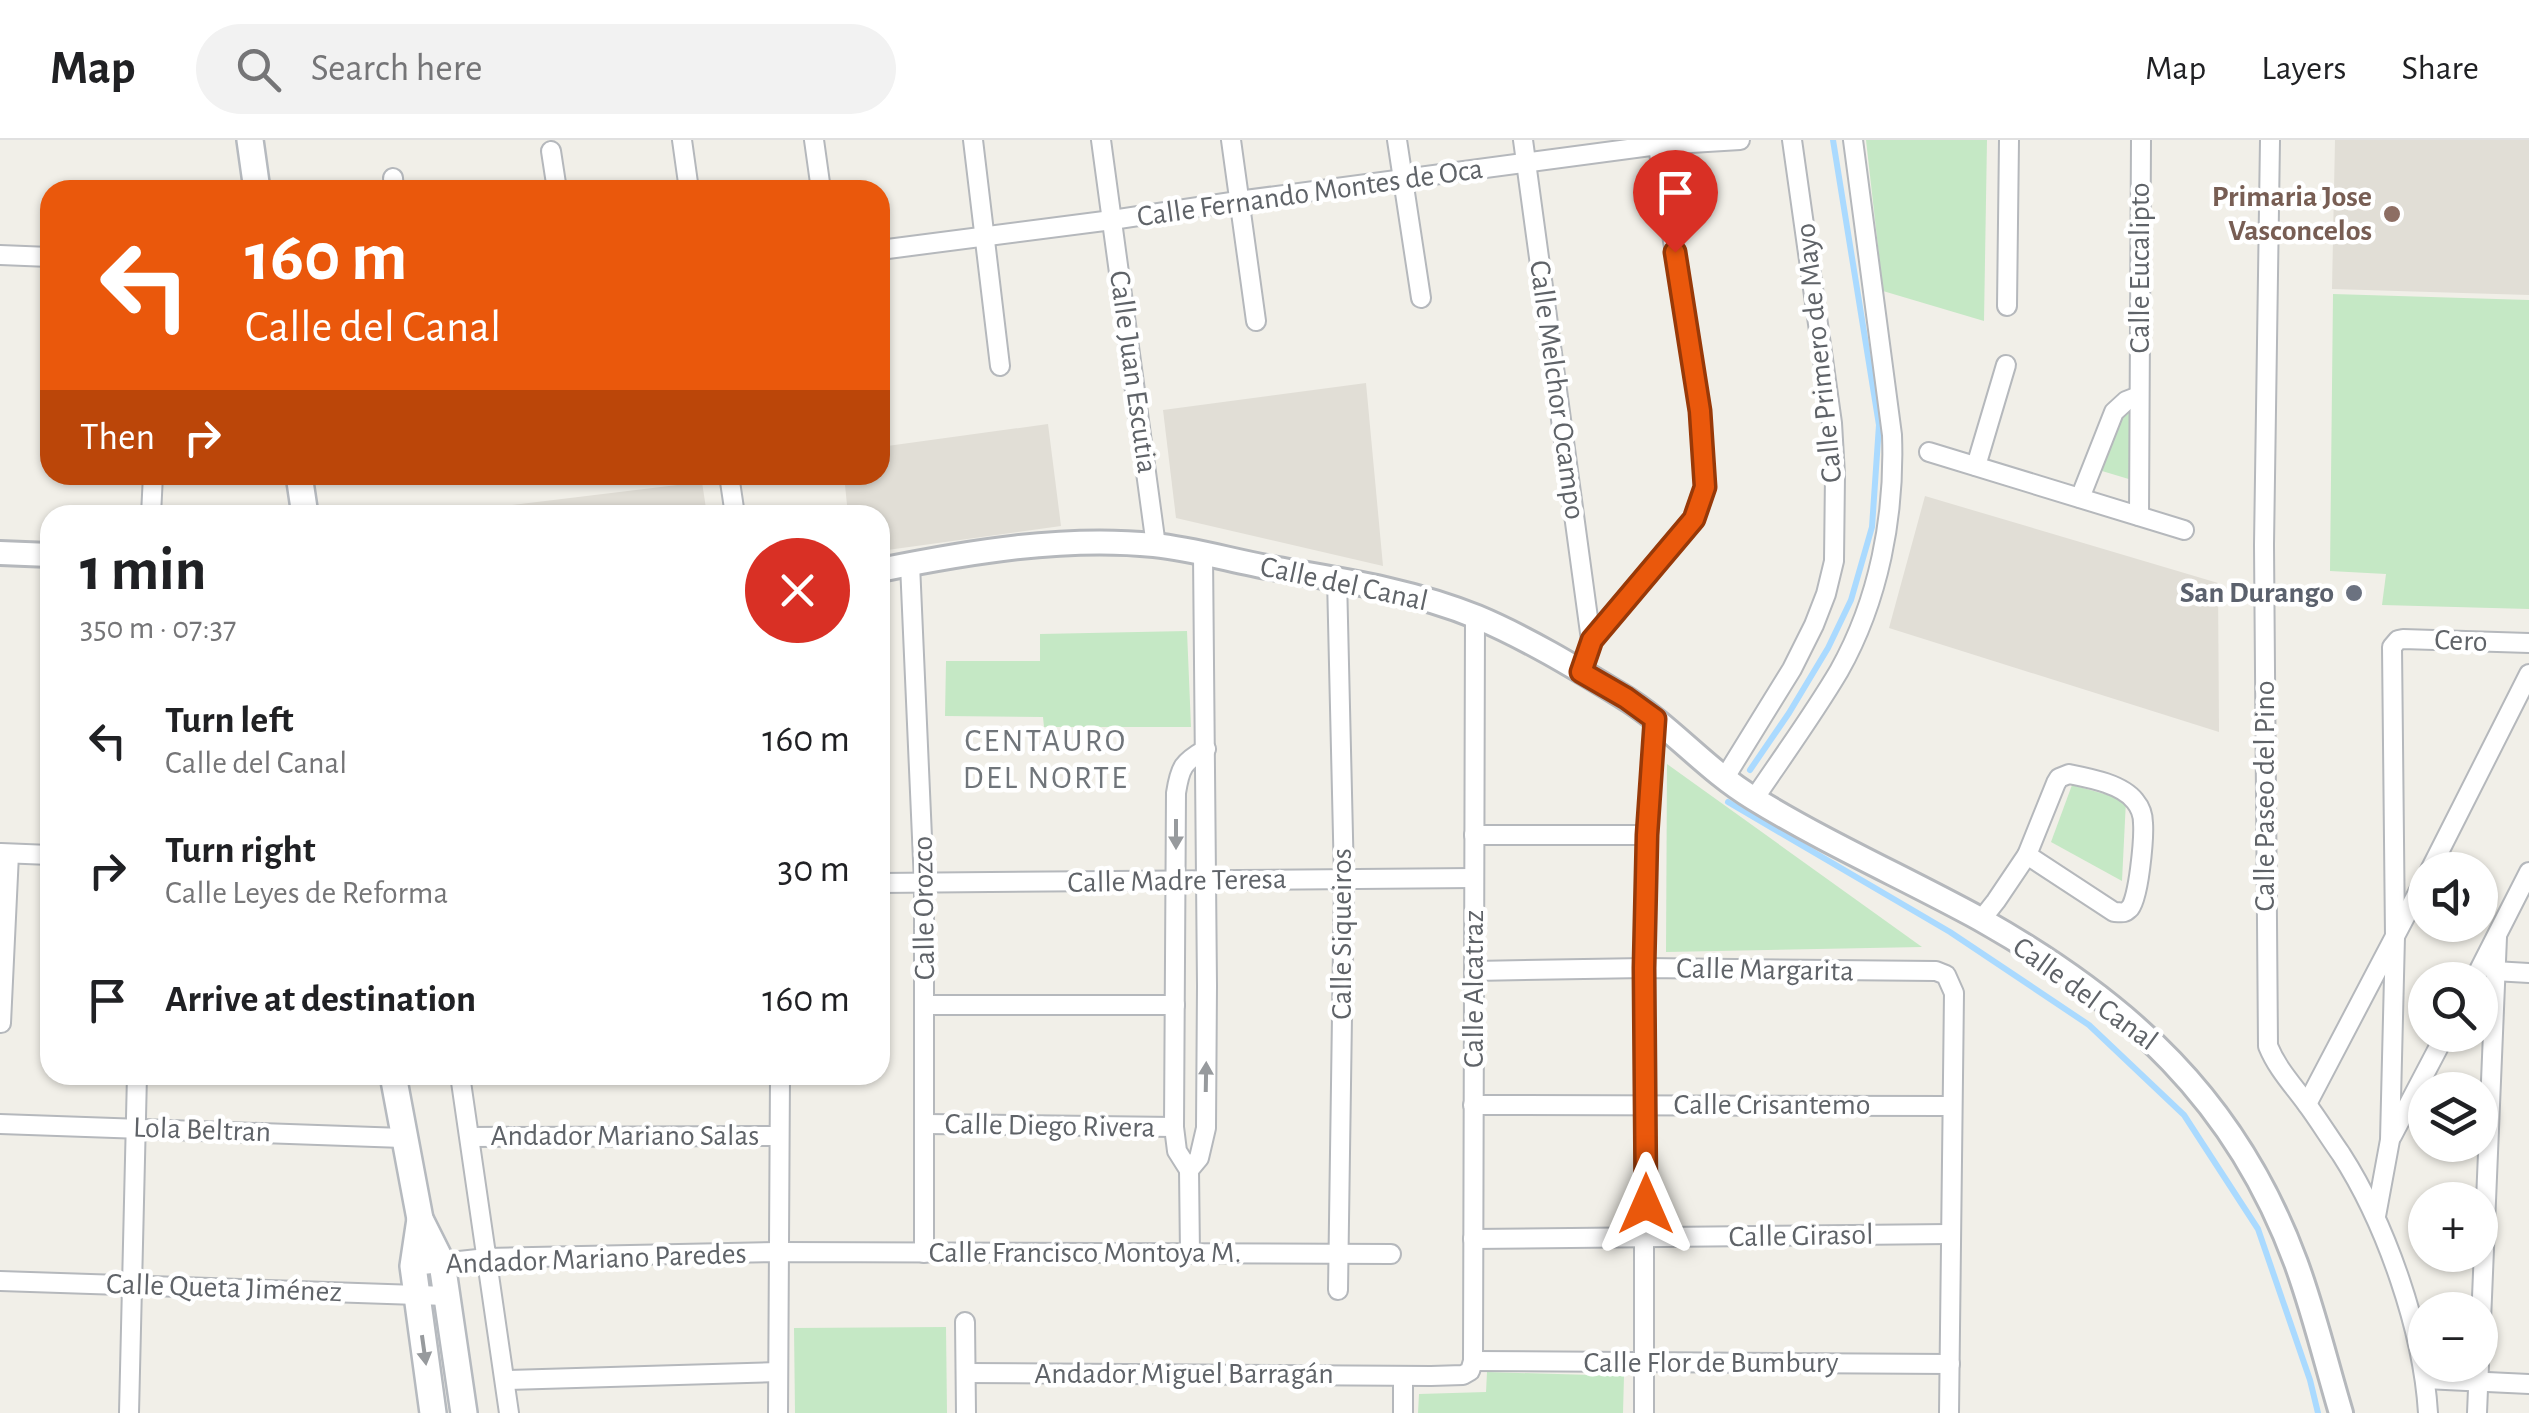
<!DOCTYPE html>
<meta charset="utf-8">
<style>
:root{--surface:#fff;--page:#f2f2f2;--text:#202124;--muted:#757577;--line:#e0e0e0}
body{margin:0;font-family:"Alegreya Sans",sans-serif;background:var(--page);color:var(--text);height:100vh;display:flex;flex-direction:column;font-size:38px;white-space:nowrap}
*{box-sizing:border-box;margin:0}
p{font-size:32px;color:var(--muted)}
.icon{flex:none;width:55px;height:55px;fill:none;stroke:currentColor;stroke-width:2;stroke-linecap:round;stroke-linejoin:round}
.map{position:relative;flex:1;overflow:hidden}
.side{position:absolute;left:40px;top:365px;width:850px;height:580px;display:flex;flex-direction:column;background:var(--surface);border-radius:30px;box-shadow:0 2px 8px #0004}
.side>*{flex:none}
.top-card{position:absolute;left:40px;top:40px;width:850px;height:305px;border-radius:30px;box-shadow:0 2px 8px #0004;background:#ea580c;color:#fff;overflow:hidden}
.buttons{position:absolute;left:2408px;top:712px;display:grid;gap:20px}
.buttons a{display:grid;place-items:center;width:90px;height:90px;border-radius:50%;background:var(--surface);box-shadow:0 2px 8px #0004;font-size:50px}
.pin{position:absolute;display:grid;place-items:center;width:85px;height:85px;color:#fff;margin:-102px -42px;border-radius:50% 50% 50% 0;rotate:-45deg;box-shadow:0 0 10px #0007}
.pin .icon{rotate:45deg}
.me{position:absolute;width:110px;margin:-55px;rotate:0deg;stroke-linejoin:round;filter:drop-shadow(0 0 8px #0008)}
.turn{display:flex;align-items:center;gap:35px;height:210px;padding:0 40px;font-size:45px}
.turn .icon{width:130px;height:130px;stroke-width:2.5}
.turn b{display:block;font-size:70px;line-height:85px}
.then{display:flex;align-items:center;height:95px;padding:0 40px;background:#0003;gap:20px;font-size:38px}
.round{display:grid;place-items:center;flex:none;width:105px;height:105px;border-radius:52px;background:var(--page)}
.headline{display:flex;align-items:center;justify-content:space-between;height:170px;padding:0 40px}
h1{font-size:60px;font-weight:600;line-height:75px}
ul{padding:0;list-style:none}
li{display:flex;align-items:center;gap:30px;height:130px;padding:0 40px}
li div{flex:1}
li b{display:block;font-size:38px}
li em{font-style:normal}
header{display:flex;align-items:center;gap:60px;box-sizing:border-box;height:140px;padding:0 50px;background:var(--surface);border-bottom:2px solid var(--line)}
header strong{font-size:48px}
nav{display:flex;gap:55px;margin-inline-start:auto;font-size:35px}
.search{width:700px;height:90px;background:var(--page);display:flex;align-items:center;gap:25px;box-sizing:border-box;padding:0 35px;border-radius:55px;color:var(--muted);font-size:38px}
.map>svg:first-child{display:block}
.education{fill:#e1ded6}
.green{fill:#c5e8c5}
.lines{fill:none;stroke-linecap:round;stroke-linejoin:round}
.stream{stroke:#aadaff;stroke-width:6}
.minor-casing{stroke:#b5b8bc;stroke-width:22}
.tertiary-casing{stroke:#b5b8bc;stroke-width:28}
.secondary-casing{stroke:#b6babf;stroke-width:30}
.minor{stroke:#fff;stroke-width:18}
.tertiary{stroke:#fff;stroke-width:22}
.secondary{stroke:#fff;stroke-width:25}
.oneway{fill:#979a9d}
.route-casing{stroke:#983908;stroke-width:25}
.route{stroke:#ea580c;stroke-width:18}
.education-dot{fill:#8d6e63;stroke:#fff;stroke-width:4}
.worship-dot{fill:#6b7280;stroke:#fff;stroke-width:4}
.labels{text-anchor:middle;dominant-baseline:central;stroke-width:9;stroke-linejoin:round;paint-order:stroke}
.street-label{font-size:30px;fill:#5f6368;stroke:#fff}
.education-label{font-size:30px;font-weight:bold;fill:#785e54;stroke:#fff;text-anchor:end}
.worship-label{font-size:30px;font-weight:bold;fill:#5b616d;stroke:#fff;text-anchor:end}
.neighbourhood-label{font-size:32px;letter-spacing:2.5px;fill:#70757a;stroke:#fff}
</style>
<header>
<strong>Map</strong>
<div class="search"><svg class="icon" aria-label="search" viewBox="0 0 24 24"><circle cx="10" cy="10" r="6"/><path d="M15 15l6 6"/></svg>Search here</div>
<nav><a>Map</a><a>Layers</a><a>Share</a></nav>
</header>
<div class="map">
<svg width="2529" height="1273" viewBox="0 0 2529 1273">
<rect width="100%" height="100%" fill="#f1efe8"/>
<g class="education">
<polygon points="2335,0 2529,0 2529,155 2332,149"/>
<polygon points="1366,243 1383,426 1176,378 1163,270"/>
<polygon points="1048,284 1061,386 880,411 880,375 848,375 844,335 880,335 880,307"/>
<polygon points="702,342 707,375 431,375"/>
<polygon points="1925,356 2218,443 2219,592 1889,488"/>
</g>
<g class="green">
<polygon points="1866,0 1987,0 1984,181 1883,151"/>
<polygon points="2333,154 2529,160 2529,469 2382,465 2386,434 2330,431"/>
<polygon points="2131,270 2132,340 2102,331 2122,273"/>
<polygon points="1187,491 1191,587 1044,587 1043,577 945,576 946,521 1040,521 1040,494"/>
<polygon points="1667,624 1922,807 1666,812"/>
<polygon points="2072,645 2126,660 2122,741 2051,702"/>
<polygon points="946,1187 947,1273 795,1273 794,1188"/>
<polygon points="1487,1232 1624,1236 1623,1273 1418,1273 1419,1254 1486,1252"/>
</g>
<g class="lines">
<g class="stream">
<polyline points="1750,630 1789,573 1828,508 1851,460 1872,387 1879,285 1833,0"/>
<polyline points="1728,662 1950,792 2089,885 2184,975 2258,1089 2310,1240 2318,1273"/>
</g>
<defs>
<g id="minor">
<polyline points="682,0 689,50"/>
<polyline points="814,0 821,50"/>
<polyline points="973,0 1000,226"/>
<polyline points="1101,0 1156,406"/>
<polyline points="1231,0 1256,181"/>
<polyline points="1397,0 1421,158"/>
<polyline points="1523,0 1591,500"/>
<path d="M2270,0L2264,405L2268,906C2277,928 2292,944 2306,963C2318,979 2329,997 2341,1014C2386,1084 2423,1190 2428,1273"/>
<polyline points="551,11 557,50"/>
<polyline points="393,38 394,50"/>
<polyline points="880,110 1112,80 1238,61 1658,5 1740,0"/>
<polyline points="0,115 50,117"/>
<polyline points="2007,166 2009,0"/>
<polyline points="1929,312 2184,390"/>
<polyline points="1976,326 2006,225"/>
<polyline points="729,335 735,375"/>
<polyline points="2080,358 2114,272 2126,261 2139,256"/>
<polyline points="151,375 153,335"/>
<polyline points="2139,376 2141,0"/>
<polyline points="910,424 924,743 924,1113"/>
<polyline points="1337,438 1344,739 1338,1150"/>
<polyline points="1581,532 1591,500 1694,379 1705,347 1700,271 1657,0"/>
<path d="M2069,634C2089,638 2122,644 2135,661C2140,667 2143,675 2143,683C2144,697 2139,761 2129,769C2124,774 2121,772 2114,772L2027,715L2056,643L2059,638Z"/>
<polyline points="1724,639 1792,529 1814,485 1826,454 1834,421 1835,335 1832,283 1792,0"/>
<path d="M1754,659C1783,616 1813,575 1839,531C1879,460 1895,376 1892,295L1853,0"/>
<polyline points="1474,695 1647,695"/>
<polyline points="1,713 50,715"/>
<polyline points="2430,730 2529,534"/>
<polyline points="880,743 1474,738"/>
<polyline points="1981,780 1996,761 2027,715"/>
<polyline points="1474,831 1644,828 1936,831 1946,835 1954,853 1949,1273"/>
<polyline points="2494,831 2529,833"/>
<polyline points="2474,840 2529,732"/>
<polyline points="926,865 1175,865"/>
<polyline points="1,883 9,714"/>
<polyline points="460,935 509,1273"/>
<polyline points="2307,964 2425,739"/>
<polyline points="1473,965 1951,966"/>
<polyline points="0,984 403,998"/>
<polyline points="925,984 1174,987"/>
<polyline points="2392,996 2445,895"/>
<polyline points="470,997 779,996"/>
<polyline points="1189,1030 1199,1018 1206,988 1207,846 1203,415"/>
<polyline points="2376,1076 2390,1000 2395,796 2392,507 2398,500 2403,499 2529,503"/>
<polyline points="1473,1099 1949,1094"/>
<path d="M1190,1114L1189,1030L1177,1011L1174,987L1176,653C1180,627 1183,622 1206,609"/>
<polyline points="413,1126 487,1118 779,1112 1391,1114"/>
<polyline points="0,1141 447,1156"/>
<polyline points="965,1182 966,1273"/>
<polyline points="2480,1205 2497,797"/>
<polyline points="1473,1221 1950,1224"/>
<polyline points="966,1233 1431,1236 1463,1235 1470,1231 1473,1221 1475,476"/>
<polyline points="2425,1239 2529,1244"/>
<polyline points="505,1240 778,1232"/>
<polyline points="129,1273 137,935"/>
<polyline points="778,1273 780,935"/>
<polyline points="1403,1273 1403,1236"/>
<polyline points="1644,1273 1644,828 1647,695 1655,579"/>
<polyline points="2477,1273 2479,1225"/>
</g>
<g id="tertiary">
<polyline points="0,413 50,415"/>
<path d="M880,430C969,412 1063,396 1154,405C1193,409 1233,421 1272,428C1341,440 1411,450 1477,477C1527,498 1576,528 1622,556C1670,585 1705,629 1753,658C1826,703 1905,738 1980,779C2129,863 2236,960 2296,1123C2314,1172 2326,1223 2341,1273"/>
</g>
<g id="secondary">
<polyline points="250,0 257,50"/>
<polyline points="299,335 305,375"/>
<polyline points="393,935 420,1079 442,1123 464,1273"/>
<polyline points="420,1079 413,1126 433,1273"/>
</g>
</defs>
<use href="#minor" class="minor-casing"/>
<use href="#tertiary" class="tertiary-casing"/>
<use href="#secondary" class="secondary-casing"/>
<use href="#minor" class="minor"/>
<use href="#tertiary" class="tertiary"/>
<use href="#secondary" class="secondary"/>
</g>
<defs><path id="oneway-solid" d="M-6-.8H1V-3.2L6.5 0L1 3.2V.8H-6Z" transform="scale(2.5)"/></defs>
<g class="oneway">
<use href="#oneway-solid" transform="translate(1176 694) rotate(90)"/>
<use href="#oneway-solid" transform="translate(1206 937) rotate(-89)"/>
<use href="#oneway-solid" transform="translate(424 1210) rotate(82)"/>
</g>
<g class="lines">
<defs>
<polyline id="route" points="1646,1064 1644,828 1647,695 1655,579 1626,558 1581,532 1592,500 1694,379 1705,347 1700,271 1675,112"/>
</defs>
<use href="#route" class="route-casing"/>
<use href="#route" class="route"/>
</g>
<circle class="education-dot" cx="2392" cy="74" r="10"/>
<circle class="worship-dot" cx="2354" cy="453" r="10"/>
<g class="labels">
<g class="street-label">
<text transform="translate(1310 53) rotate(-8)">Calle Fernando Montes de Oca</text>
<text transform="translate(2140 128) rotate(-90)">Calle Eucalipto</text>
<text transform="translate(1819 213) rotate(-96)">Calle Primero de Mayo</text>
<text transform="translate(1133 232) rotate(82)">Calle Juan Escutia</text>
<text transform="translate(1557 250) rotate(82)">Calle Melchor Ocampo</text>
<text transform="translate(1344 444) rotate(12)">Calle del Canal</text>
<text transform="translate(2461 501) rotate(2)">Cero</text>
<text transform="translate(2265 656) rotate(-90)">Calle Paseo del Pino</text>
<text transform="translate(1177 741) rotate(-1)">Calle Madre Teresa</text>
<text transform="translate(924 768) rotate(-91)">Calle Orozco</text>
<text transform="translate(1342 794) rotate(-90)">Calle Siqueiros</text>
<text transform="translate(1765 830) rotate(1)">Calle Margarita</text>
<text transform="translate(1474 849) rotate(-90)">Calle Alcatraz</text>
<text transform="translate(2085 854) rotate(36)">Calle del Canal</text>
<text x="1772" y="965">Calle Crisantemo</text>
<text transform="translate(1050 986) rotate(1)">Calle Diego Rivera</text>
<text transform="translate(202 990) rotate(2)">Lola Beltran</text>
<text x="625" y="996">Andador Mariano Salas</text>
<text transform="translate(1801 1096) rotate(-1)">Calle Girasol</text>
<text x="1085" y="1113">Calle Francisco Montoya M.</text>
<text transform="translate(596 1119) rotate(-2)">Andador Mariano Paredes</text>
<text transform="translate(224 1148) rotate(2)">Calle Queta Jiménez</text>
<text x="1711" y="1223">Calle Flor de Bumbury</text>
<text x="1184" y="1234">Andador Miguel Barragán</text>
</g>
<g class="education-label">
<text x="2372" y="57">Primaria Jose<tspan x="2372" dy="34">Vasconcelos</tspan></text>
</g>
<g class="worship-label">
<text x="2334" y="453">San Durango</text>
</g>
<g class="neighbourhood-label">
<text x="1046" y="601">CENTAURO<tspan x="1046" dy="37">DEL NORTE</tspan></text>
</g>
</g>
</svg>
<div class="buttons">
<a><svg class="icon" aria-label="sound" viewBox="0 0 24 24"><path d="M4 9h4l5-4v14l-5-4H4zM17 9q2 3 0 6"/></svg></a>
<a><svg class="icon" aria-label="search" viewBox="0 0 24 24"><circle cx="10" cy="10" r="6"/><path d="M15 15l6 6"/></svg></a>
<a><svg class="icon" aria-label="layers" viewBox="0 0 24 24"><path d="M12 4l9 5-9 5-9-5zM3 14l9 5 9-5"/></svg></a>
<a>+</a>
<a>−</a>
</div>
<div class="pin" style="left:1675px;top:112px;background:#d93025"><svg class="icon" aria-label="arrive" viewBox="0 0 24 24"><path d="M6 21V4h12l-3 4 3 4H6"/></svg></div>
<svg class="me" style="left:1646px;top:1064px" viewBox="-20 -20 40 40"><path d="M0-17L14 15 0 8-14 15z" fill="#ea580c" stroke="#fff" stroke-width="4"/></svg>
<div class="top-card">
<div class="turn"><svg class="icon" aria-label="left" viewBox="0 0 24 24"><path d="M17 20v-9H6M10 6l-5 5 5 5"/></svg><div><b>160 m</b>Calle del Canal</div></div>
<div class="then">Then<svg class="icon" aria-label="right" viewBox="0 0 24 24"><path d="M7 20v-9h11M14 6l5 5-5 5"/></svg></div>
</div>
<section class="side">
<div class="headline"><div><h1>1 min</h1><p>350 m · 07:37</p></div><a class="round" style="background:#d93025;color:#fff"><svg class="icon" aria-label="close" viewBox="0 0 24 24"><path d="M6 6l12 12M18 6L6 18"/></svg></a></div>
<ul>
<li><svg class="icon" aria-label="left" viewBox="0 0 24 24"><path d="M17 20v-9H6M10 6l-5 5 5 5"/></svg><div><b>Turn left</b><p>Calle del Canal</p></div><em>160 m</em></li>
<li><svg class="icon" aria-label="right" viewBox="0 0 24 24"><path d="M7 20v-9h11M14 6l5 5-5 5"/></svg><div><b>Turn right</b><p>Calle Leyes de Reforma</p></div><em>30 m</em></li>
<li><svg class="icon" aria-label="arrive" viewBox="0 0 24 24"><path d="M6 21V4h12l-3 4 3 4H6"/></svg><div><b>Arrive at destination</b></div><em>160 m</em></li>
</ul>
</section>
</div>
